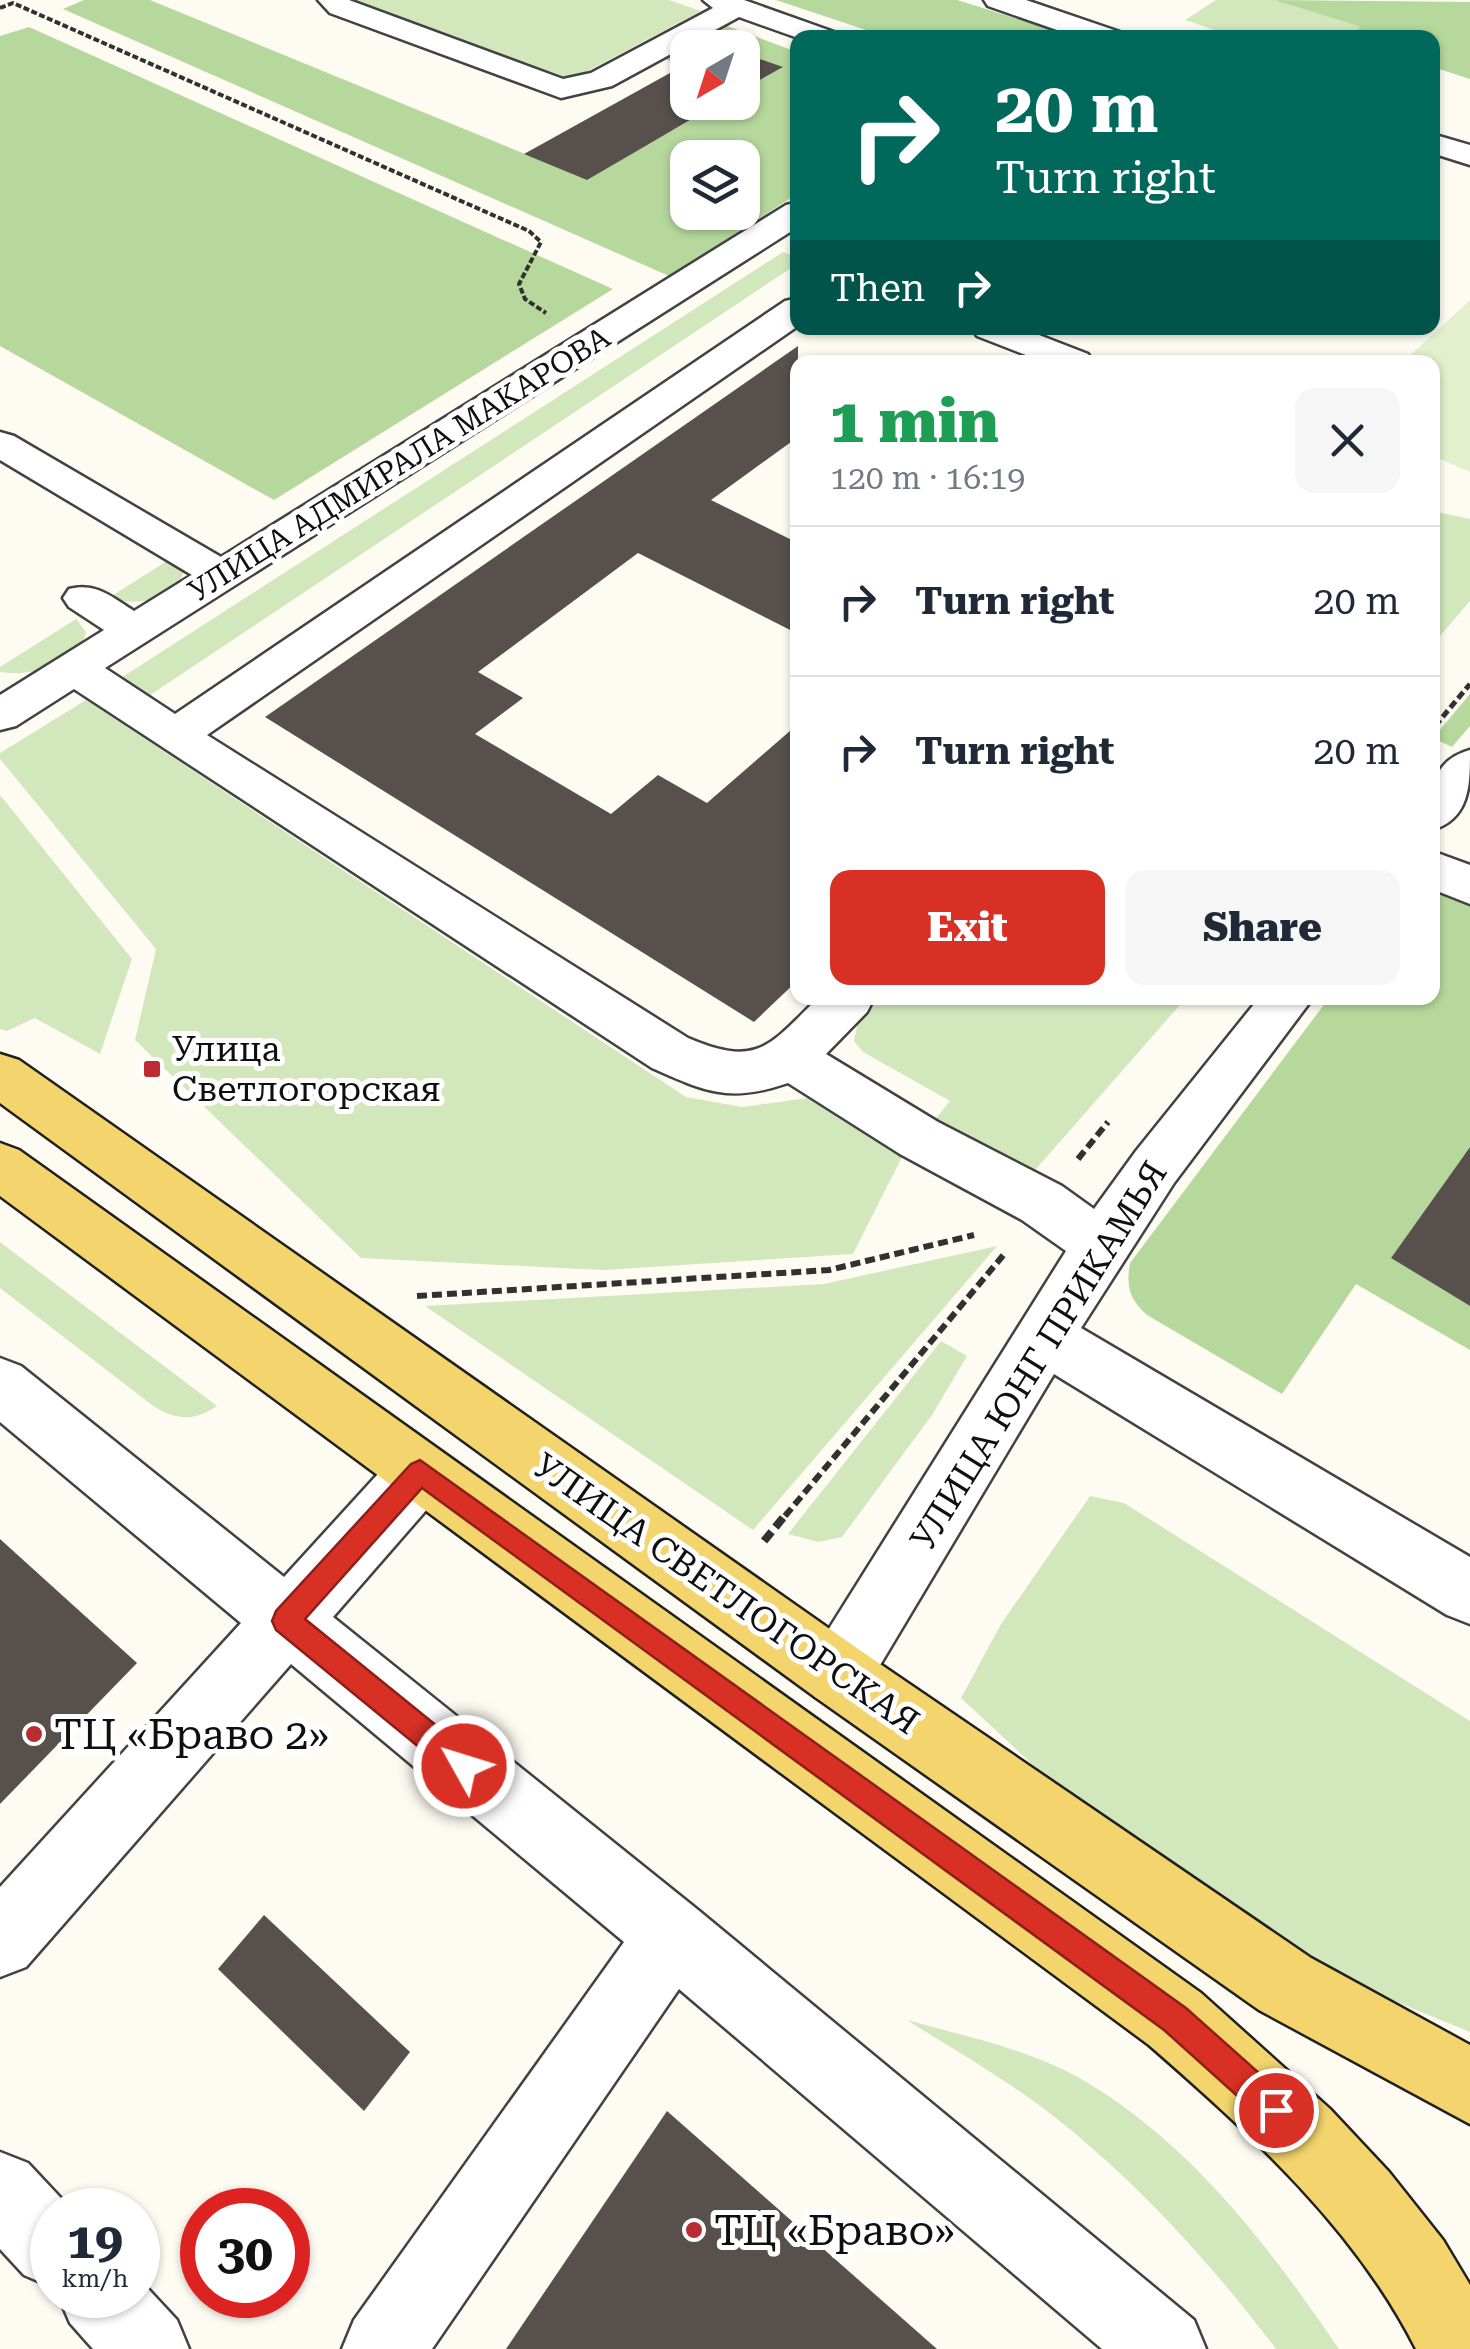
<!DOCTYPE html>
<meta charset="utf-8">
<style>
:root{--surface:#fff;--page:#f6f6f7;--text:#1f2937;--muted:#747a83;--line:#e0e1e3;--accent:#d93025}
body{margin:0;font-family:"Roboto Serif",serif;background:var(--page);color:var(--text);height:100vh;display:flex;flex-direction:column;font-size:38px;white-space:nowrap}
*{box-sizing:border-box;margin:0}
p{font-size:32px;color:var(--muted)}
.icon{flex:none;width:55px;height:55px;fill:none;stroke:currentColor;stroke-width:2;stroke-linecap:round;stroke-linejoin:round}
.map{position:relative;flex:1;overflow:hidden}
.sheet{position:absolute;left:790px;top:355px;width:650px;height:650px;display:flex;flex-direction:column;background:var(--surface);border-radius:20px;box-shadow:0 2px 8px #0004}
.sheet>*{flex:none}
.guide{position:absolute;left:790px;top:30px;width:650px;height:305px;border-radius:20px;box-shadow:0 2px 8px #0004;background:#00695c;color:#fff;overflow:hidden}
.needle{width:65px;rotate:219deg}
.buttons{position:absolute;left:670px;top:30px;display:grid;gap:20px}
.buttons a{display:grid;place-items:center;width:90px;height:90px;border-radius:20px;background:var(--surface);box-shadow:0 2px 8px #0004;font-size:50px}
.speed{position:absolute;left:30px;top:2188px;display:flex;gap:20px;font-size:50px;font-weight:700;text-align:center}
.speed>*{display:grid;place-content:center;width:130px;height:130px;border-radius:50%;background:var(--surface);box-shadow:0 2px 8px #0004;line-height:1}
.speed small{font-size:25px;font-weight:400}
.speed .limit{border:15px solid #d22;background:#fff;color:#111}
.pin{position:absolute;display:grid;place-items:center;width:85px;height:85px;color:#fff;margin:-42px;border:5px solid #fff;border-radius:50%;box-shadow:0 2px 10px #0007}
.me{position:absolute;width:110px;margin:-55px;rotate:309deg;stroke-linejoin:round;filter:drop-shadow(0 0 8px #0008)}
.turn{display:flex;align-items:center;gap:35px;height:210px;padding:0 40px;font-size:45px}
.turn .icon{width:130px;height:130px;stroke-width:2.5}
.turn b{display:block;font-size:70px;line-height:85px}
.then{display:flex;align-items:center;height:95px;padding:0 40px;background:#0003;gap:20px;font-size:38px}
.round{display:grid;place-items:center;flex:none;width:105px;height:105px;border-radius:20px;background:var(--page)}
.summary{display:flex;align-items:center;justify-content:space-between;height:170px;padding:0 40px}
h1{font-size:60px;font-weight:800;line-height:75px;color:#1e9e55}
.button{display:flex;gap:20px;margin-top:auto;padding:20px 40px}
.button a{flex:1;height:115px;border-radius:20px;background:var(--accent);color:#fff;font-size:40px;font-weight:800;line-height:115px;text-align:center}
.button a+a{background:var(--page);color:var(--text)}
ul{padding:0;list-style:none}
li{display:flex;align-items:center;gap:30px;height:150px;padding:0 40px;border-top:2px solid var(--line)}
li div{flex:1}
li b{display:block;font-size:38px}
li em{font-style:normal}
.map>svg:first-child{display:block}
.green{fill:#d2e8bc}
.forest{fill:#b6d89c;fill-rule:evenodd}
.pitch{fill:#e3f0cd}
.building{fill:#57504c}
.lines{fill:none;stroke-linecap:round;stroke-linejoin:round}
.minor-casing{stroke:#424242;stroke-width:5}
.major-casing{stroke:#202020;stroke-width:5}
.path-far3{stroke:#313131;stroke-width:4;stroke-dasharray:6 2.5;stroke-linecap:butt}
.path-far2{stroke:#313131;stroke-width:5;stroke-dasharray:8 4;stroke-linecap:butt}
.path-far1{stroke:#313131;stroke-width:6;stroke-dasharray:10 5;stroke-linecap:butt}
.path{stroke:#313131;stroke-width:8;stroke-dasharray:12 6;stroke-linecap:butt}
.minor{fill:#fff;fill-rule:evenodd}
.major{fill:#f3d46d;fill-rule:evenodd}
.route{fill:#d93025;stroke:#8d1f18;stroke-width:2.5}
.poi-dot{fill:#ba2c31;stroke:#fff;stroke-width:4}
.labels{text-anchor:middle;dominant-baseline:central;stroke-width:10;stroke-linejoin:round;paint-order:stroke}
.far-street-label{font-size:30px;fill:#0f0f0f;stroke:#fff}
.poi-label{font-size:35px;fill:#0f0f0f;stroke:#fff;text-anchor:start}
.street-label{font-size:35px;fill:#0f0f0f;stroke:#fff}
.near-poi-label{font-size:42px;fill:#0f0f0f;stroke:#fff;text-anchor:start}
</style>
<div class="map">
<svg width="1470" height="2349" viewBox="0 0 1470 2349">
<rect width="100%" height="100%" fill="#fefcf2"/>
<g class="green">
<polygon points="352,0 669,0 701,11 567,82"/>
<polygon points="1216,0 1274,0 1362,27 1348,37 1238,38 1185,20"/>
<polygon points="783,252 797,257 797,264 138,703 110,685"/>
<polygon points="1432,511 1470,519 1470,601 1433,644"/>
<path d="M175,556L185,566C181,598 136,609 110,597Z"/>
<path d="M76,619L86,632C80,665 30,677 0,672V667Z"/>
<polygon points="86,700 686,1097 742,1107 807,1098 827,1104 905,1151 853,1254 603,1270 361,1258 135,1040 156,949 0,759 0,753"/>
<polygon points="0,795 132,959 100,1054 35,1018 7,1031 0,1029"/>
<polygon points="879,998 1186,998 1022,1185 926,1130 950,1101 863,1052 854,1041 858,1021"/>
<path d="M0,1242L217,1406C193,1422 175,1420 152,1405L0,1288Z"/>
<polygon points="997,1246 753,1530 425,1306 824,1284"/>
<polygon points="941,1341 967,1356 932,1415 842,1537 818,1542 788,1534"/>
<polygon points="1090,1496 1124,1503 1470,1721 1470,2032 1321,1971 1089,1817 961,1698 1001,1624"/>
<path d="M907,2020C967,2037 1034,2050 1088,2083C1194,2147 1270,2248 1339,2349H1276C1211,2263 1134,2178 1048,2112C1004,2078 954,2050 907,2020Z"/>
</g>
<g class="forest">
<path d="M84,0H150L586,179L721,103L742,102L743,90L781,68L743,53L742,48H688L687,63L679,68L665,58L725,25L797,52V194L669,276L63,9ZM688,158H742V212H688Z"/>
<polygon points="776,0 957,0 1056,31 1046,38 887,37"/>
<polygon points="1274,0 1470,2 1470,79 1433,67 1432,38 1348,37 1361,27"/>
<polygon points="29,27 537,255 613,289 274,500 0,346 0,36"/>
<polygon points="1470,694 1470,726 1452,747 1433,738"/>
<path d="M1433,886L1470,898V1147L1391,1258L1470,1306V1350L1356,1284L1282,1394L1147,1315C1129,1299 1126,1286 1130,1263L1329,998H1432Z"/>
</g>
<polygon class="pitch" points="1470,300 1470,472 1433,456 1432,362 1403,362"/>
<g class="building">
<polygon points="742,53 783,67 742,90"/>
<polygon points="688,63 688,102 721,102 587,180 524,154"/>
<polygon points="798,346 798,437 711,500 798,543 798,634 638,553 478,672 523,698 475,734 611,814 658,775 707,803 798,724 798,980 754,1022 265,717"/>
<polygon points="1470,1147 1470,1306 1391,1258"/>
<polygon points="0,1539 137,1663 0,1804"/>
<polygon points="264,1915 410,2052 364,2111 218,1969"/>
<polygon points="667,2111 937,2349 506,2349"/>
</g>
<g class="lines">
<defs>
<g id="minor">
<polygon points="318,0 349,0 563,79 591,73 713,8 703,0 744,0 834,32 838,38 798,38 739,17 612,86 561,98 330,13"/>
<polygon points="984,0 1026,0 1120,32 1124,38 1080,38 988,6"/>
<polygon points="1432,134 1470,145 1470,165 1432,153"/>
<path d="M798,202V227L105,668L175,714L785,301L798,298V326L207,735L688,1038C758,1068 769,1046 818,998H874L867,1012L826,1054L938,1122L1062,1186L1094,1209L1136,1151L1259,998H1313L1174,1183L1081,1328L1470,1557V1624L1447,1615L1054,1374L861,1697L838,1707L815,1697L805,1674L815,1651L1066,1251L1022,1220L900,1154L788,1083C730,1103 706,1092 652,1068L74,689L16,726L0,730V695L104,630L69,607L63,598L69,589C96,582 112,597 134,611L192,575L0,460V432L14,436L221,557L786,205Z"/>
<polygon points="972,328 1021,328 1088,354 1093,362 1044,362 977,336"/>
<path d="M1470,750C1470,785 1470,819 1432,830C1432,794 1428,762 1470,750Z"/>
<polygon points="1432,851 1470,865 1470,904 1432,889"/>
<polygon points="0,1358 21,1366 284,1577 398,1452 420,1443 442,1452 451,1472 442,1492 333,1617 698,1910 1194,2320 1206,2349 1102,2349 679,1989 432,2349 342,2349 354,2320 624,1942 291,1664 26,1967 0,1977 0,1887 241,1623 0,1422"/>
<polygon points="0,2152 28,2163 72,2210 52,2210 52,2287 24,2275 0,2249"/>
<polygon points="138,2278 177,2320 189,2349 93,2349 70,2323 58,2295 138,2295"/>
</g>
<g id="major">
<polygon points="0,1054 19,1060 861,1651 1311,1958 1470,2045 1470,2124 1259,2010 815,1697 0,1103"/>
<path d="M0,1143L19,1150L1201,1993L1330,2109L1389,2172L1443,2240L1470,2285V2349H1416C1355,2228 1250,2133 1149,2045L0,1196Z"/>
</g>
</defs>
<use href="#minor" class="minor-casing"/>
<use href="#major" class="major-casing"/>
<polyline class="path-far3" points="0,8 13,3 529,231 541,242 519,284 525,299 546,313"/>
<polyline class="path-far2" points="1435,726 1470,684"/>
<g class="path-far1">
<polyline points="1078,1159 1108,1122"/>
<polyline points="417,1296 829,1270 974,1235"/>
<polyline points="785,1516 1006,1252"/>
</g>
<polyline class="path" points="764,1541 787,1513"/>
<use href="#minor" class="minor"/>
<use href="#major" class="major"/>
</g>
<polygon class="route" points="420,1460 1186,2008 1287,2098 1292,2110 1287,2121 1276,2125 1265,2121 1164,2030 422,1488 305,1619 474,1756 478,1766 474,1776 464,1780 454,1776 276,1630 272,1621 276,1611 411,1464"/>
<g class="poi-dot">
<rect x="142" y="1059" width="20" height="20" rx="5"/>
<circle cx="34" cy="1734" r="10"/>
<circle cx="694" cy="2230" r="10"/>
</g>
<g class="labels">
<g class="far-street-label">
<text transform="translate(399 464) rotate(-32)">УЛИЦА АДМИРАЛА МАКАРОВА</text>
</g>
<g class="poi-label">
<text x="172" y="1049">Улица<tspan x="172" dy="40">Светлогорская</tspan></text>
</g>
<g class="street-label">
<text transform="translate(1039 1356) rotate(-58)">УЛИЦА ЮНГ ПРИКАМЬЯ</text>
<text transform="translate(726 1594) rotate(35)">УЛИЦА СВЕТЛОГОРСКАЯ</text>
</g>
<g class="near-poi-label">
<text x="54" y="1734">ТЦ «Браво 2»</text>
<text x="714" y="2230">ТЦ «Браво»</text>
</g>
</g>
</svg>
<div class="buttons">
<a><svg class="needle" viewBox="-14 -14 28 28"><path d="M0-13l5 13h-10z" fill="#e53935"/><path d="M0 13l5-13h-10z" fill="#747a83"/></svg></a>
<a><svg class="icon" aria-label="layers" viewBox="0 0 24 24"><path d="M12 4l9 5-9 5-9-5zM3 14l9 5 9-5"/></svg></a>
</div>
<div class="speed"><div>19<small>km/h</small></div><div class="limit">30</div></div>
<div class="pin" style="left:1276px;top:2110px;background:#d93025"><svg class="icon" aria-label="arrive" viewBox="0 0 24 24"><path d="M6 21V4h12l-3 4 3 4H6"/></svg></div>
<svg class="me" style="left:464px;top:1766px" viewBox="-20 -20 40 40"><circle r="17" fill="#d93025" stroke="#fff" stroke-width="3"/><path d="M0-11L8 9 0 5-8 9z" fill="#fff"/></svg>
<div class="guide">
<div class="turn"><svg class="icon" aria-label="right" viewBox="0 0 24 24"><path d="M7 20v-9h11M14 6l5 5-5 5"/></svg><div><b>20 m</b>Turn right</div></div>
<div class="then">Then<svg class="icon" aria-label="right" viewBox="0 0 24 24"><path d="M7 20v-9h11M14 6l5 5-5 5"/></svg></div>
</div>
<section class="sheet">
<div class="summary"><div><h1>1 min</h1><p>120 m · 16:19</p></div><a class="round"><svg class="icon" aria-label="close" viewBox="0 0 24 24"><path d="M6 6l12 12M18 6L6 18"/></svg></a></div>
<ul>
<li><svg class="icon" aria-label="right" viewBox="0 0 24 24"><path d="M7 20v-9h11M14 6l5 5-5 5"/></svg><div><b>Turn right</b></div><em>20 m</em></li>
<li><svg class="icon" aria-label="right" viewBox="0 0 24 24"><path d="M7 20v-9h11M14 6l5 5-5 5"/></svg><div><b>Turn right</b></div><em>20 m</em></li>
</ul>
<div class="button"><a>Exit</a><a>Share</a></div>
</section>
</div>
